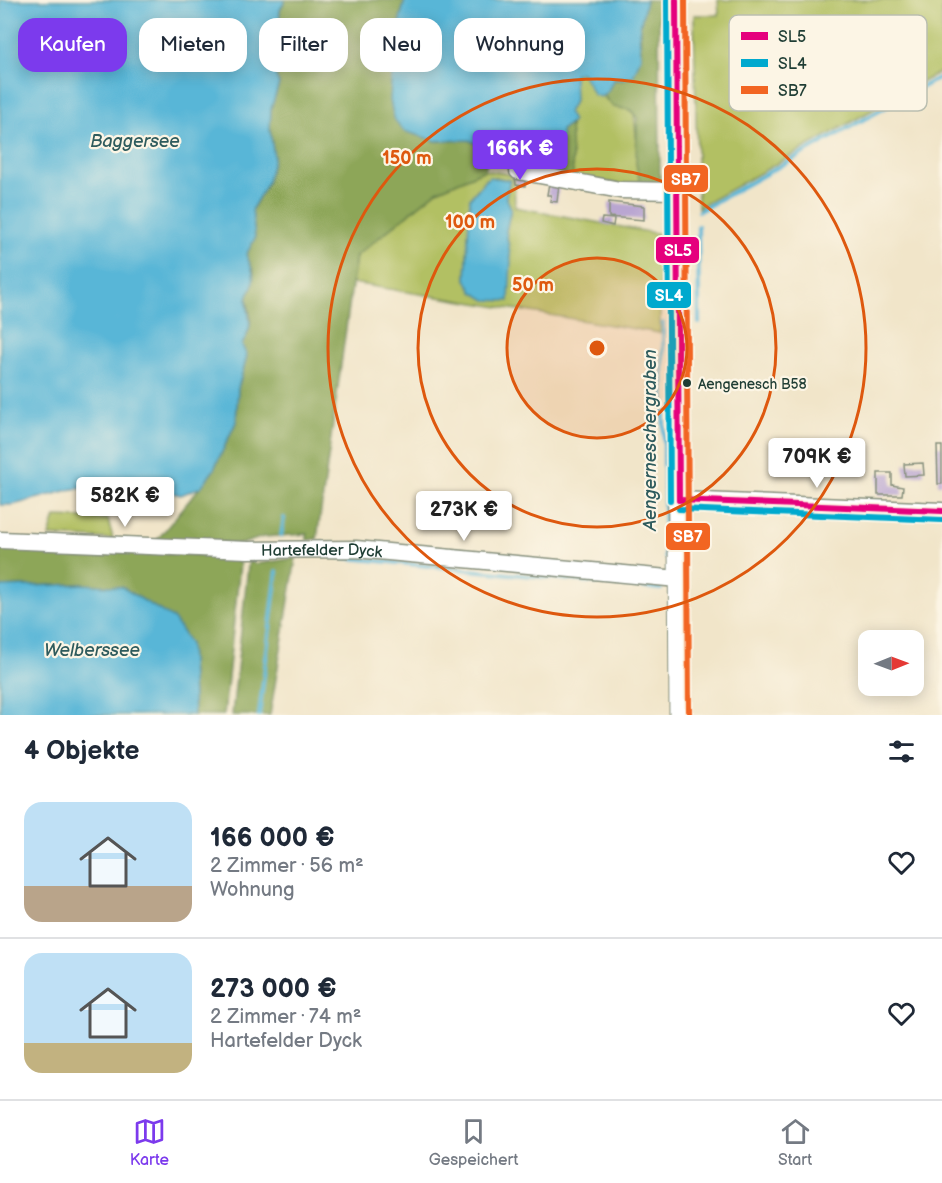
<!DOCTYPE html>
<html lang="de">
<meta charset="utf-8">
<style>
:root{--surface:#fff;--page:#f6f6f7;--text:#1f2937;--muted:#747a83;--line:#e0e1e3;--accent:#7c3aed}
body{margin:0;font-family:"Balsamiq Sans",sans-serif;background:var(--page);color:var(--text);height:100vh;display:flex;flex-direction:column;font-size:22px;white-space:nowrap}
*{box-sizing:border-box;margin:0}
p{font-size:20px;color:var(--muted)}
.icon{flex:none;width:33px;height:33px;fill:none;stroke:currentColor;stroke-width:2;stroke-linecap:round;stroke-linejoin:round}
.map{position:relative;height:715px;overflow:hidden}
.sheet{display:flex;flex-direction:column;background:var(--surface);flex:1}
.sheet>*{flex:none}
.banner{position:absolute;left:18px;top:18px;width:600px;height:54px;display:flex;gap:12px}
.needle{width:39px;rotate:89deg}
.fabs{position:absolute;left:858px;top:630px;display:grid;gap:12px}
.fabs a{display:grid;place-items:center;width:66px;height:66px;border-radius:12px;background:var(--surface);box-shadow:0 3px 15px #0003;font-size:30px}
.price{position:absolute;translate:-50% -51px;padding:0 14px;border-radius:6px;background:#fff;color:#222;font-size:20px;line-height:39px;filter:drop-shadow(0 2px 3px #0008)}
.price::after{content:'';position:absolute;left:50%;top:36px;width:18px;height:14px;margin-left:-9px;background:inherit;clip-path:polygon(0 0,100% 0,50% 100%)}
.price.current{background:var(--accent);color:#fff}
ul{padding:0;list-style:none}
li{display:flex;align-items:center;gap:18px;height:150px;padding:0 24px}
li+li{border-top:2px solid var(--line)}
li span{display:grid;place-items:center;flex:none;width:168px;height:120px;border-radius:18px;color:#555}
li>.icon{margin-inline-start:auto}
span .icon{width:72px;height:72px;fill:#fffc;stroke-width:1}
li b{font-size:26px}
h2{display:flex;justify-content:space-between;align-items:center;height:72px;padding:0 24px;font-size:26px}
.chip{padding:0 21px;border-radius:18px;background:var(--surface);box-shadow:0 3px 15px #0003;font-size:21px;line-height:54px}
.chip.current{background:var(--accent);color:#fff}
.menu{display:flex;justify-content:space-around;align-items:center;height:84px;border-top:2px solid var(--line);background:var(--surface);font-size:16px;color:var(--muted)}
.menu a{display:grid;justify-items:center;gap:3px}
.menu .current{color:var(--accent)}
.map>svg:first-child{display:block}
.green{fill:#b2c063;stroke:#687e4c;stroke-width:1.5;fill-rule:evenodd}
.forest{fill:#8da659;stroke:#567246;stroke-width:1.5}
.water{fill:#59b6d7;stroke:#3c7a86;stroke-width:1.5}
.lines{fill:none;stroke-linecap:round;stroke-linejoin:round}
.stream{stroke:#59b6d7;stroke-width:4}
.building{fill:#b9a6d1}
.minor-casing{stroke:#88917e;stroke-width:19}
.major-casing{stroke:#88917e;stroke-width:23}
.minor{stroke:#fff;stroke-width:16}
.major{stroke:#fff;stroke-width:21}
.bus-1-casing{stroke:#fcf5e5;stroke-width:10}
.bus-2-casing{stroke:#fcf5e5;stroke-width:10}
.bus-3-casing{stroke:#fcf5e5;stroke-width:10}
.bus-1{stroke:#e5007d;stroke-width:6}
.bus-2{stroke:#00a9ce;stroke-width:6}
.bus-3{stroke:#f26522;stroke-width:6}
.ring{fill:none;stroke:#de580e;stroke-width:3}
.bus-dot{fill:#1f3d34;stroke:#fcf5e5;stroke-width:2}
.labels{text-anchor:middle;stroke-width:4.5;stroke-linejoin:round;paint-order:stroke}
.bus-label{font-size:14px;fill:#1f3d34;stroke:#fcf5e5;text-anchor:start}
.street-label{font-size:16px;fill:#1f3d34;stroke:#fcf5e5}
.water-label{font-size:18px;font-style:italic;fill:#2e5b5d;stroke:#fcf5e5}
.key{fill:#fcf5e5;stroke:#babeb0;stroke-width:1.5}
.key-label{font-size:16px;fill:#1f3d34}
.centre{fill:#de580e;stroke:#fcf5e5;stroke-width:3}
.ring-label{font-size:18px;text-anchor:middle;font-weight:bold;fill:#de580e;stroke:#fcf5e5;stroke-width:4.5;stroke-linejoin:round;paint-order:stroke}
.line-badge{stroke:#fcf5e5;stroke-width:2}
.badge-label{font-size:16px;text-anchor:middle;font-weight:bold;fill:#fff}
</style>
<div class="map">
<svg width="942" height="715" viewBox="0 0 942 715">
<rect width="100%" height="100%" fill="#fcf5e5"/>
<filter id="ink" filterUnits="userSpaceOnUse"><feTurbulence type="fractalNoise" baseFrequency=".0167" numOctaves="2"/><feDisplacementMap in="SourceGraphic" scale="12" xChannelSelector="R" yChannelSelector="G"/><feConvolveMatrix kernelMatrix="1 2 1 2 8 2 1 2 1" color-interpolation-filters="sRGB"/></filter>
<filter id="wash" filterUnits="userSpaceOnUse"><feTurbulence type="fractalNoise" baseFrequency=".008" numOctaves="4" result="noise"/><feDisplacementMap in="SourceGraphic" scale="24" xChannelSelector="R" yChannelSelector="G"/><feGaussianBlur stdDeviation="1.35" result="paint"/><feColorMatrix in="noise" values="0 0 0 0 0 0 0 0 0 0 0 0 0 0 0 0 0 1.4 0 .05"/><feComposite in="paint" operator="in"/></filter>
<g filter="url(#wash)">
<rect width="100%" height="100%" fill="#f1e5c9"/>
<g class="green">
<path d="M718,0H942V71L698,208L694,15H719Z"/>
<path d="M577,72L584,74L595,95L604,96L606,100L634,113L641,188L573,176L570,125L573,121L568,112L575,100L572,79Z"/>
<path d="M485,170L514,175L515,207L660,234V333L352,283L356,256L437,191ZM495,177L510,180L506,197L511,208L506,231L509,247L466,279L470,198L486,179Z"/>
<path d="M55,517L108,519L113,539L49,536Z"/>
</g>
<g class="forest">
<path d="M285,0H405L400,19V49L395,64L404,131L436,141L469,140L481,146L552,147L561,142V130L570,125L573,176L487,162L485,170L437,191L356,256L317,539L307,540V534L263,537L242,544L157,540L213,471L236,422L238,388L244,368L242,345L249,331L251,319L247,298L252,286L254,272L246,255L255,238L252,210L267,183L274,157L270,130L271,109L279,84L270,59L278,38L280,10Z"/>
<path d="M646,0H659L660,186L641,188L636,164L637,118L631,110L613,107L604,96L613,80H622L641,57L640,26Z"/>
<path d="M0,547L234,556L240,564L224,715H194L190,644L83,584L0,587Z"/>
<path d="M249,557L255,564L296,558L270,715H232Z"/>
</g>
<g class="water">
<path d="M0,0H285L280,10L278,38L270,59L279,84L271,109L270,130L274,157L267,183L252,209L255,238L246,255C251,266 256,275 252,287C251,291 247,295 247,300C248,323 255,321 242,345L247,356L238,388L236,422L213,471L201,487L181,495L137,485L73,489L13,505H0Z"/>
<path d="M405,0H646L639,32L641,57L633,77L613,80L608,91L601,97L594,95L582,73L574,74L575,100L568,112L573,121L561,130V144L556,148L481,146L469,140L436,141L404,131L394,119L390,100L392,68L400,49V19Z"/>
<path d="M489,177L510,180L506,197L511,208L506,231L511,260L509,301L486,300L473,292L466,279L470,198Z"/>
<path d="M83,584L122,587L174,619L190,644L194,715H0V587Z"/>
</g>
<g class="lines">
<g class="stream">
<path d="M699,211L942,76"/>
<path d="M698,226L699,323"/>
<path d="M663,323L665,557"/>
<path d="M281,536L284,518"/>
<path d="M339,557L661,589"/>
<path d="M259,715L277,571"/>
</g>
</g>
<g id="blocks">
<g class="building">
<path d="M515,177H525V186L516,185Z"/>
<path d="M549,183L559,184L557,202L550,201L551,195H547Z"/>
<path d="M609,202L644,206V220L609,217Z"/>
<path d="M602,218L614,219L613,226L601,223Z"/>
<path d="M937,446H942V484H938Z"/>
<path d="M923,463L924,475L905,476L904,464Z"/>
<path d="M878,473H892V485L903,487L902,495H878Z"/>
</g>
</g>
</g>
<g filter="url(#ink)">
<use href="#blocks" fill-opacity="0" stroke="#88917e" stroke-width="1.5"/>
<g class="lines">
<defs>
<g id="minor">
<path d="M518,171L620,190L677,191"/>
<path d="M679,500L942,511"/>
<path id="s1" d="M0,540L248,550L356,549L678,579"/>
</g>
<path id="major" d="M676,0L680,715"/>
</defs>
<use href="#minor" class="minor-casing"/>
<use href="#major" class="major-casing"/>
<use href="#minor" class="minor"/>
<use href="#major" class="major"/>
<defs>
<g id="bus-1">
<path d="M676,0L679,500"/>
<path d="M679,500L942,511"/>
</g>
<g id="bus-2">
<path d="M667,0L670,500"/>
<path d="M679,509L942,520"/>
</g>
<path id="bus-3" d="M685,0L689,715"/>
</defs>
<use href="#bus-1" class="bus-1-casing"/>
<use href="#bus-2" class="bus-2-casing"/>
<use href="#bus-3" class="bus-3-casing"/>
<use href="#bus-1" class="bus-1"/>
<use href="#bus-2" class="bus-2"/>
<use href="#bus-3" class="bus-3"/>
</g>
</g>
<circle cx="597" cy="348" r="90" fill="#de580e" fill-opacity=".12"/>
<g class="ring">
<circle cx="597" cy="348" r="90"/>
<circle cx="597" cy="348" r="179"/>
<circle cx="597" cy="348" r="269"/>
</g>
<circle class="bus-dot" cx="687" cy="383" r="5"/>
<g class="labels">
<g class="bus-label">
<text x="698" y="389">Aengenesch B58</text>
</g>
<g class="street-label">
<text dy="6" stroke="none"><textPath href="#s1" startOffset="322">Hartefelder Dyck</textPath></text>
</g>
<g class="water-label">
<text x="135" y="147">Baggersee</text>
<text transform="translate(650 440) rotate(-90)" y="6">Aengerneschergraben</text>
<text x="92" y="656">Welberssee</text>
</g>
</g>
<rect x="729" y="15" width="198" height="96" rx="9" class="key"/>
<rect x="741" y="32" width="27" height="8" fill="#e5007d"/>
<rect x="741" y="59" width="27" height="8" fill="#00a9ce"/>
<rect x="741" y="86" width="27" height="8" fill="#f26522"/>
<g class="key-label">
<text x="778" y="42">SL5</text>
<text x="778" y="69">SL4</text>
<text x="778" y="96">SB7</text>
</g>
<circle cx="597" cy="348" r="9" class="centre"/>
<g class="ring-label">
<text x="407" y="164">150 m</text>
<text x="470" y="228">100 m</text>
<text x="533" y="291">50 m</text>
</g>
<g class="line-badge">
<rect x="663" y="164" width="46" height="29" rx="6" fill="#f26522"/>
<rect x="655" y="236" width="45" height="28" rx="6" fill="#e5007d"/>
<rect x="646" y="281" width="46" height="28" rx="6" fill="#00a9ce"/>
<rect x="665" y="522" width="46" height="29" rx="6" fill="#f26522"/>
</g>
<g class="badge-label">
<text x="686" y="185">SB7</text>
<text x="678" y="256">SL5</text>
<text x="669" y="301">SL4</text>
<text x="688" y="542">SB7</text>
</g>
</svg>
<div class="fabs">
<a><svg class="needle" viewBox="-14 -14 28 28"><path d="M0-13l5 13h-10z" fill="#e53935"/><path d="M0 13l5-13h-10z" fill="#747a83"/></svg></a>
</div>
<b class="price current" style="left:520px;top:181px">166K €</b>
<b class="price" style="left:817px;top:489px">709K €</b>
<b class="price" style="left:125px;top:528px">582K €</b>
<b class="price" style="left:464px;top:542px">273K €</b>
<div class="banner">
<a class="chip current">Kaufen</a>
<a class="chip">Mieten</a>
<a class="chip">Filter</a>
<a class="chip">Neu</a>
<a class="chip">Wohnung</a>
</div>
</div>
<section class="sheet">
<h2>4 Objekte<svg class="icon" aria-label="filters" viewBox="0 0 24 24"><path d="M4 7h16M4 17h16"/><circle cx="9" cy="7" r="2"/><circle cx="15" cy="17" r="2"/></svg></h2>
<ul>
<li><span style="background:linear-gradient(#bfe0f5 70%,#b9a48a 0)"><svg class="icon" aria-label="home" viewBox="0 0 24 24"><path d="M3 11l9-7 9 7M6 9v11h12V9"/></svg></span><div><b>166 000 €</b><p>2 Zimmer · 56 m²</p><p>Wohnung</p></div><svg class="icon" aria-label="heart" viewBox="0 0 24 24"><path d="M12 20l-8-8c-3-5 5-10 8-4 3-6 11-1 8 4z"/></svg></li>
<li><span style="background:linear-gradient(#bfe0f5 75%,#c2b280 0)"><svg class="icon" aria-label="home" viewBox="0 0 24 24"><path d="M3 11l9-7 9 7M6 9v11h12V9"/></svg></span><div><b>273 000 €</b><p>2 Zimmer · 74 m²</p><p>Hartefelder Dyck</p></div><svg class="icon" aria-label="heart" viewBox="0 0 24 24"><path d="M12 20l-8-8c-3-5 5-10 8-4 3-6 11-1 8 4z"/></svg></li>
</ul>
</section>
<nav class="menu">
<a class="current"><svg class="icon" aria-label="map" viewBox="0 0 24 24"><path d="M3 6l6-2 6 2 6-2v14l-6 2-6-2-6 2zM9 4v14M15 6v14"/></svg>Karte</a>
<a><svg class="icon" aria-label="saved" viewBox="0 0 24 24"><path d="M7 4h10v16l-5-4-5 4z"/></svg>Gespeichert</a>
<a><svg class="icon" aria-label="home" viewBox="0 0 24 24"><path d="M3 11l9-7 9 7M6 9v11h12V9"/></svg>Start</a>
</nav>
